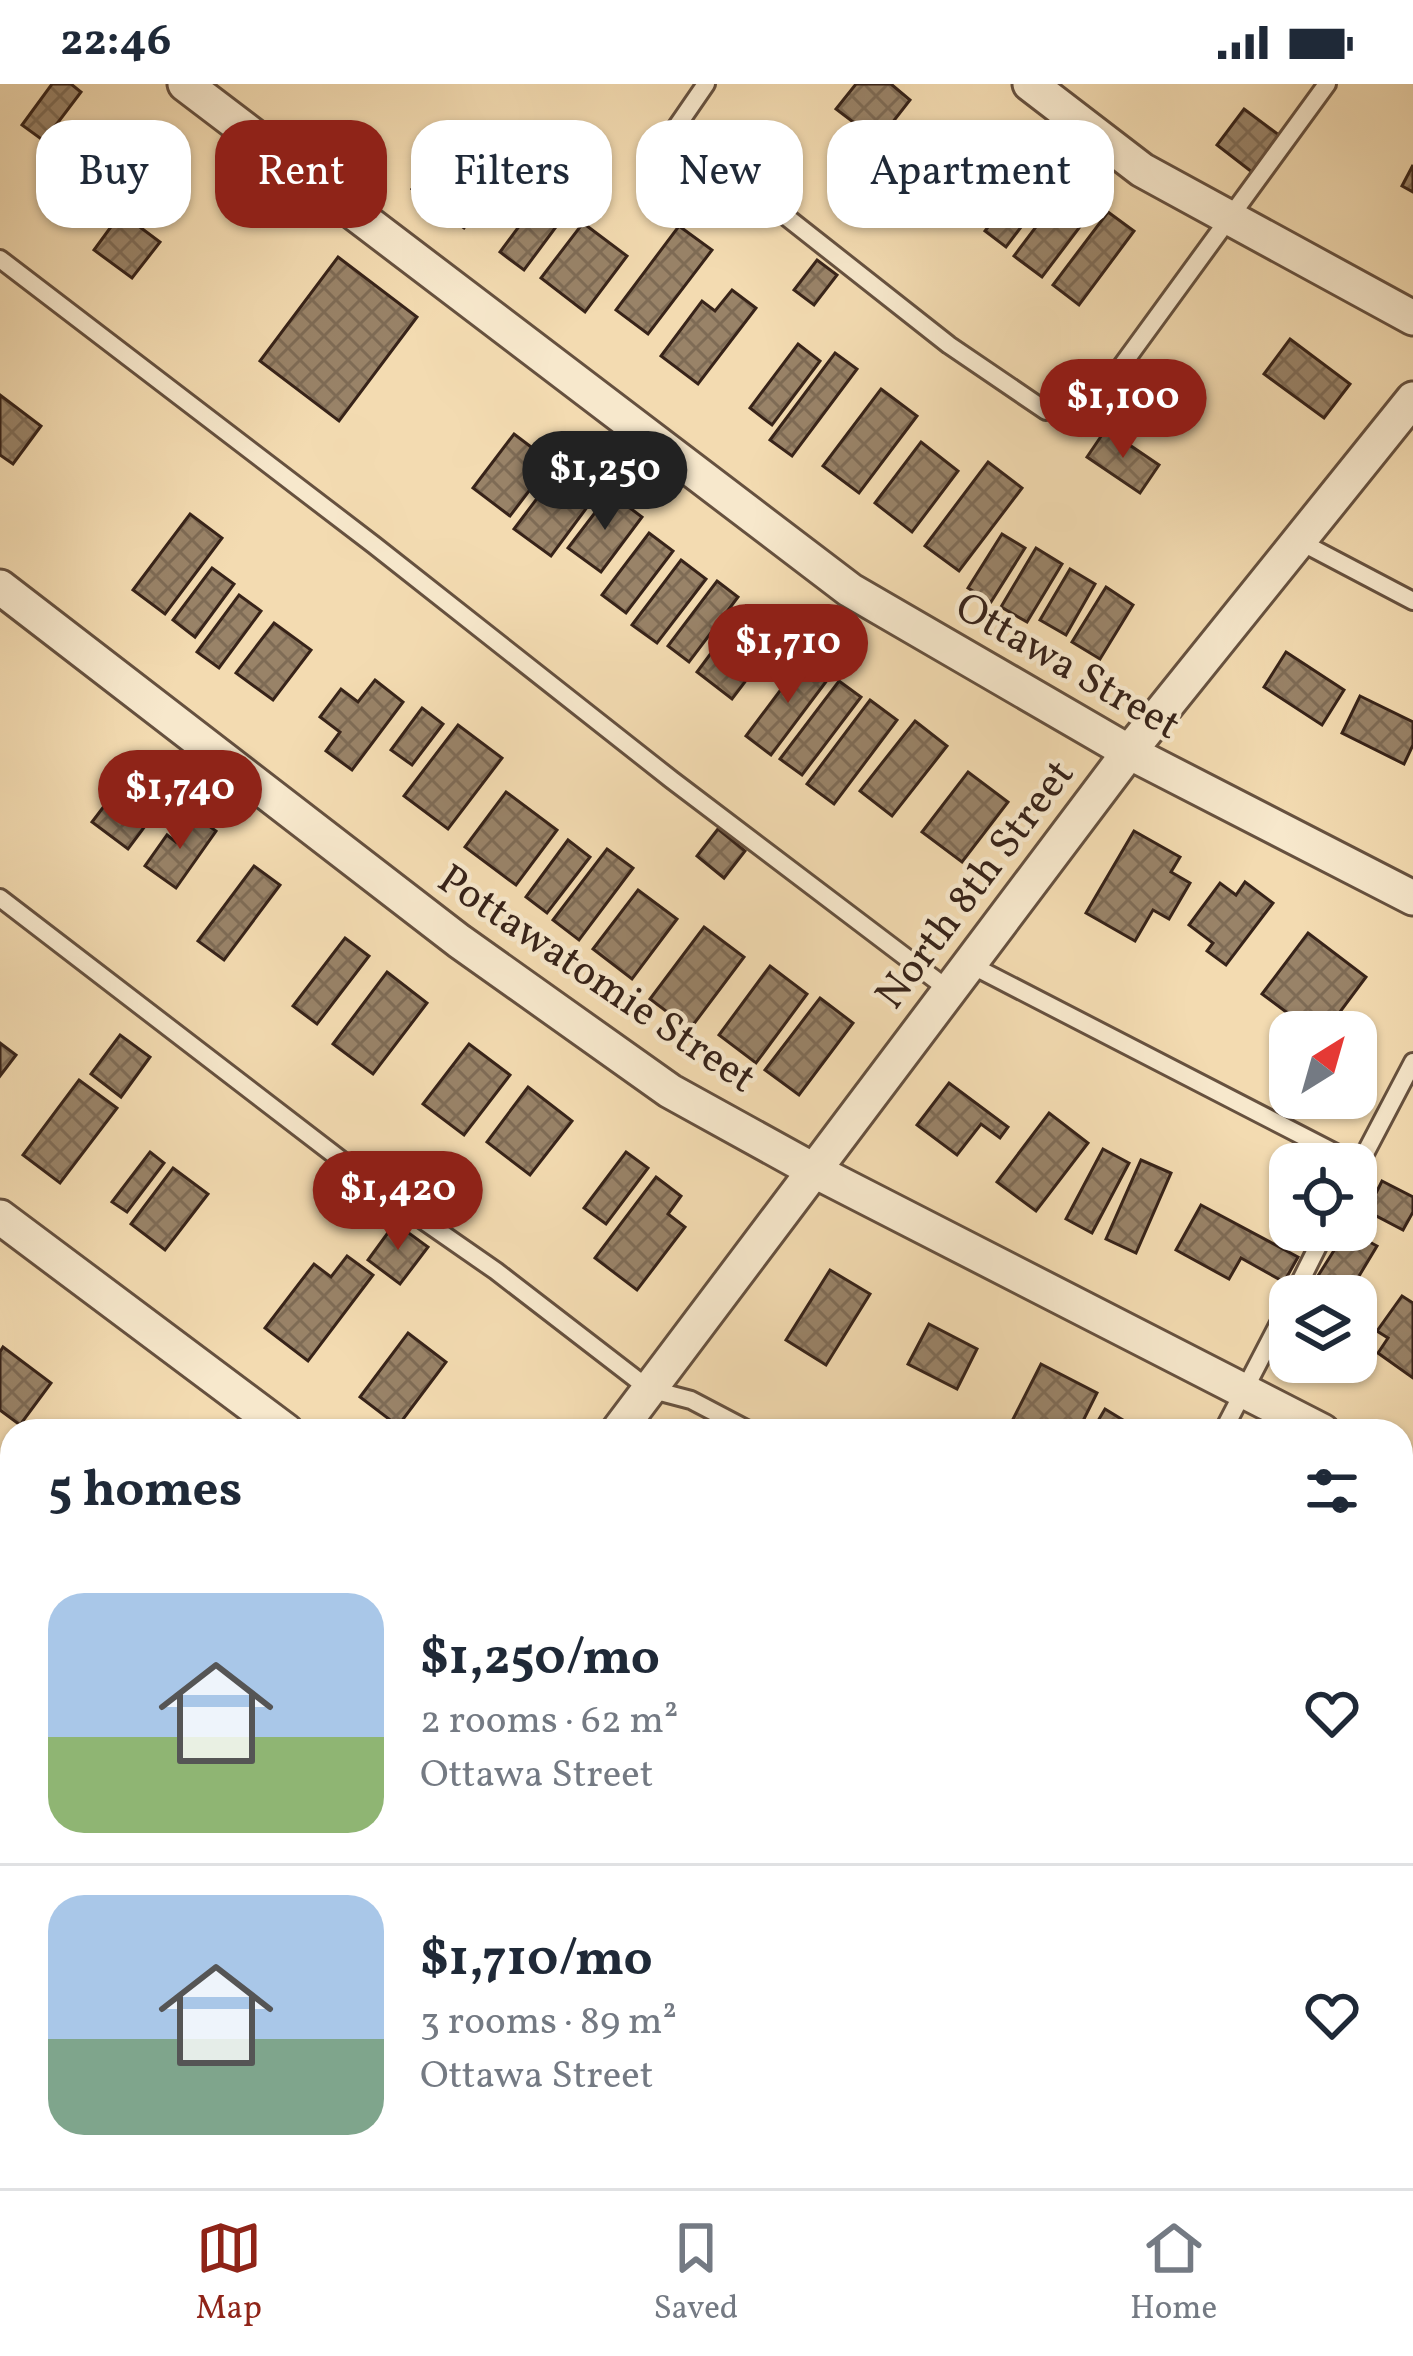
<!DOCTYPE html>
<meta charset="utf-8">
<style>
:root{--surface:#fff;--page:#f2f2f3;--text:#1f2937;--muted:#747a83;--line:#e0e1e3;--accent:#8f2418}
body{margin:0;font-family:Vollkorn,serif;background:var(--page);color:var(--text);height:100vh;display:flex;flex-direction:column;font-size:45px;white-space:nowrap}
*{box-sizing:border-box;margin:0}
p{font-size:39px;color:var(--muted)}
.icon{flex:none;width:66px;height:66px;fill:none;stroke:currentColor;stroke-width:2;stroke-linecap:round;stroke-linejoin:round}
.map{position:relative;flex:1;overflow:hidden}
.side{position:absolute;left:0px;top:1335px;width:1413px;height:771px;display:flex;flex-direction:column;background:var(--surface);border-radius:36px 36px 0 0;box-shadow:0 3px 9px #0004}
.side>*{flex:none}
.hud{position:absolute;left:36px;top:36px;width:1341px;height:108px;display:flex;gap:24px}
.needle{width:78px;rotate:37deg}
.buttons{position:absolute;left:1269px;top:927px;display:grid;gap:24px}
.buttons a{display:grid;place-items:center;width:108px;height:108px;border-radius:24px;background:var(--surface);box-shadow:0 3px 9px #0004;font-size:60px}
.price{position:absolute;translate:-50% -102px;padding:0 27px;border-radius:42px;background:var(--accent);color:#fff;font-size:39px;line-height:78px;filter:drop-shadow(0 3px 6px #0008)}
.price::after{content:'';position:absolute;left:50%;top:72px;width:36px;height:27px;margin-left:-18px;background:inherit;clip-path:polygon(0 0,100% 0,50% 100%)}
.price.on{background:#222;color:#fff}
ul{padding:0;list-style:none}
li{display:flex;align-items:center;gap:36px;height:300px;padding:0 48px}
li+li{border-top:3px solid var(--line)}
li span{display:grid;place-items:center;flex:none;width:336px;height:240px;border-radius:36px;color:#555}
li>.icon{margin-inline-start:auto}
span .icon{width:144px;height:144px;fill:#fffc;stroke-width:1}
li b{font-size:51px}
h2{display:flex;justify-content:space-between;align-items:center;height:144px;padding:0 48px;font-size:51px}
.tag{padding:0 42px;border-radius:36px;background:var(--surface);box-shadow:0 3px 9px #0004;font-size:42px;line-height:108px}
.tag.on{background:var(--accent);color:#fff}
.status{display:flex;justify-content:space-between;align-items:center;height:84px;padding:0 60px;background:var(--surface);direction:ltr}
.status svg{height:33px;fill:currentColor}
.tabs{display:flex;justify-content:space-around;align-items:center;height:168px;border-top:3px solid var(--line);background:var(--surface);font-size:33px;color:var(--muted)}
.tabs a{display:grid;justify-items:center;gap:6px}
.tabs .on{color:var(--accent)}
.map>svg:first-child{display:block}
.building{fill:url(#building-cross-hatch);stroke:#372319;stroke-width:3}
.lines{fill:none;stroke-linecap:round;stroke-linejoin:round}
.service-casing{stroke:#66513f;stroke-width:22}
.minor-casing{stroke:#66513f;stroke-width:39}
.tertiary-casing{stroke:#66513f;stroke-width:48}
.service{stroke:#f7e8cc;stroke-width:16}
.minor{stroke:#f7e8cc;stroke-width:33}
.tertiary{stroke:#f7e8cc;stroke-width:42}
.labels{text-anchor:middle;stroke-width:9;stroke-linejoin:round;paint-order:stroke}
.street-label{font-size:42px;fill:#372319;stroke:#f7e8cc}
</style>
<div class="status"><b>22:46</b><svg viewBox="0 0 49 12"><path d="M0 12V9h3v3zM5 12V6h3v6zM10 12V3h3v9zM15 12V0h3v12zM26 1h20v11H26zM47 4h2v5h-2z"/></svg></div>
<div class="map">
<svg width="1413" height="2104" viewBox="0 0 1413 2104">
<defs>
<pattern id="building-cross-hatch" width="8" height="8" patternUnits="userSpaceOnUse" patternTransform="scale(3)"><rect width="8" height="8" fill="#998368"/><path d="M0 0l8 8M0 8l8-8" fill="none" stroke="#7e6b55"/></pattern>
</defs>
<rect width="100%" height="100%" fill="#f3dbb1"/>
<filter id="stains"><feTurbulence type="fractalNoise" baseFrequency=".00167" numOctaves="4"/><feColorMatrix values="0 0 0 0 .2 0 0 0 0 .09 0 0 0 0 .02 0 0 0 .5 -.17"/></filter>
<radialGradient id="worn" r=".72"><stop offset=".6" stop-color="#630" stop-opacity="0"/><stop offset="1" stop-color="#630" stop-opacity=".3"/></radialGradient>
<g class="building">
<path d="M52,0H71L81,8L44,57L22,41Z"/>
<path d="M856,0H891L910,16L878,57L836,25Z"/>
<path d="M1244,25L1279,51L1252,88L1217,61Z"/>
<path d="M127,42L159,66L121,116L89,93Z"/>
<path d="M966,42L1002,70L958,127L922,100Z"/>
<path d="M447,59L498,98L464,144L412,105Z"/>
<path d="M1040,74L1061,90L1006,163L985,147Z"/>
<path d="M1413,81V108L1402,102Z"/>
<path d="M543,110L567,128L524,186L500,168Z"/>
<path d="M1057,115L1085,136L1042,193L1014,172Z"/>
<path d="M1108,128L1134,147L1079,221L1053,201Z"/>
<path d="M121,129L160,158L132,194L94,166Z"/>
<path d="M583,139L627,172L585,228L541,194Z"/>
<path d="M679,142L712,166L648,250L616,226Z"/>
<path d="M338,173L417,233L339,337L260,277Z"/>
<path d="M817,176L837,191L814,221L794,206Z"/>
<path d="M732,206L756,224L698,300L661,272L702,217L715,227Z"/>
<path d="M1290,255L1350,300L1324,334L1264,290Z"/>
<path d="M798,260L820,277L772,341L750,324Z"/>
<path d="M835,269L857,285L792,372L770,356Z"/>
<path d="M881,305L917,332L859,409L823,382Z"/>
<path d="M0,311L41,342L13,380L0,371Z"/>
<path d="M1106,345L1159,381L1140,409L1087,373Z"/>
<path d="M514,350L551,378L510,432L473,404Z"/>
<path d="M921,358L958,387L912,448L875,419Z"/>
<path d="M566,376L602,403L551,472L514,445Z"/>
<path d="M988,378L1022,404L959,487L925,462Z"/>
<path d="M610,409L642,433L601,488L568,464Z"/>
<path d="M190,430L222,454L165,530L133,506Z"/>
<path d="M649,449L673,467L626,529L602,511Z"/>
<path d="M1002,450L1025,464L991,518L968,504Z"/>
<path d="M1036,464L1062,480L1027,538L1001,523Z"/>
<path d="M681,476L706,495L657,559L632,541Z"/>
<path d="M212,484L234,500L195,553L173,536Z"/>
<path d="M1070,485L1095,500L1066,551L1040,536Z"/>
<path d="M717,497L738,513L689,578L668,562Z"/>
<path d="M1106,503L1133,521L1100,575L1072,558Z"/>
<path d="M239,511L261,527L219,584L197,568Z"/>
<path d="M746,522L782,549L732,615L697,588Z"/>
<path d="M274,539L311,566L273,616L236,589Z"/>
<path d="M1286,568L1344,606L1322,641L1264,603Z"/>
<path d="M806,572L831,591L771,671L746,652Z"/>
<path d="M375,596L403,618L352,686L326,667L340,648L320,633L341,605L358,618Z"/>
<path d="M839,597L861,613L802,691L780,675Z"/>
<path d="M1360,612L1413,638V661L1404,680L1342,649Z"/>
<path d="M870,616L897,636L834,720L807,700Z"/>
<path d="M422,624L443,640L412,681L391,666Z"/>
<path d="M915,637L947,662L892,732L860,707Z"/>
<path d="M458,641L502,674L448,745L404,712Z"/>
<path d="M137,679L172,706L128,765L92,738Z"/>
<path d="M968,688L1008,718L962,778L922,748Z"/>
<path d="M506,708L557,746L516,801L465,763Z"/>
<path d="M195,732L216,747L176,804L145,782L167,751L176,758Z"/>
<path d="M718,745L745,767L724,794L697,772Z"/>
<path d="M1134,747L1180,773L1171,788L1190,799L1169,835L1153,826L1135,857L1086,829Z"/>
<path d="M568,756L590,773L547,829L526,813Z"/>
<path d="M607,765L633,784L579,856L553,836Z"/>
<path d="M254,782L280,801L224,876L198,857Z"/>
<path d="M1245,798L1273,819L1226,881L1207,867L1213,859L1189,841L1220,799L1236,811Z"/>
<path d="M638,806L677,835L632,895L593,865Z"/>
<path d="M704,843L744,873L690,945L650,915Z"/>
<path d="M1308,849L1366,893L1325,948H1313L1262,910Z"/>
<path d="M345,854L369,872L317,940L293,922Z"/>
<path d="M770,882L807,910L756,979L719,951Z"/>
<path d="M387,888L427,919L373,990L333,960Z"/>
<path d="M820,914L853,939L799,1011L765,986Z"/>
<path d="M120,951L150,973L121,1013L91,990Z"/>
<path d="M0,959L16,971L0,992Z"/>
<path d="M469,960L510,991L464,1051L423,1020Z"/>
<path d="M79,996L117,1024L60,1099L23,1071Z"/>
<path d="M949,999L1008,1043L1000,1054L981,1040L957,1071L917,1041Z"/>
<path d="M528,1003L572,1037L530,1091L487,1058Z"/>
<path d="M1049,1029L1088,1059L1036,1127L997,1098Z"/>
<path d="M1103,1065L1129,1079L1092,1149L1066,1135Z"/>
<path d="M150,1068L164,1079L127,1128L112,1118Z"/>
<path d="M626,1068L648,1084L606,1140L584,1124Z"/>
<path d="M1141,1076L1171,1089L1136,1169L1106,1155Z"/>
<path d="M173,1084L208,1110L165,1166L131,1140Z"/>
<path d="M656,1093L681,1112L668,1130L685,1143L637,1206L595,1174Z"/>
<path d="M1382,1097L1413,1113V1128L1403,1146L1367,1127Z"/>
<path d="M1201,1121L1298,1173L1284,1198L1241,1174L1229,1195L1176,1166Z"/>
<path d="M395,1139L428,1163L400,1200L368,1176Z"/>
<path d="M1347,1146L1377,1162L1347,1212H1344L1316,1195Z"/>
<path d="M347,1172L373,1191L308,1277L265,1244L314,1180L331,1193Z"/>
<path d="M830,1186L870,1210L826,1281L786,1256Z"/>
<path d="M1402,1212L1413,1219V1294L1378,1269L1388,1254L1377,1247Z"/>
<path d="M929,1240L977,1265L957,1305L908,1280Z"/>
<path d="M408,1249L446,1278L398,1342L360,1313Z"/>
<path d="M3,1263L51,1299L20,1341L0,1326V1268Z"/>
<path d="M1041,1280L1097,1309L1078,1347H1007Z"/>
<path d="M1105,1325L1141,1347H1092Z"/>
<path d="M12,1612V1672L0,1687V1628Z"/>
<path d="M1413,2066V2104H1393L1398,2094H1401V2088Z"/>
<path d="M416,2094H418L437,2104H411Z"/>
<path d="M758,2094H787L782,2104Z"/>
<path d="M940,2094L958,2102L963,2094H982L1000,2104H934Z"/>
<path d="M1259,2094H1374L1369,2104H1261L1255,2101Z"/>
</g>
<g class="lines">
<defs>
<g id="service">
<path d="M706,0L675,45L949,261L1046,327L1104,306L1327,0"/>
<path d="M0,175L374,461L672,696L949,906"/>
<path d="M1299,457L1413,517"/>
<path d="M0,814L388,1112L496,1187L649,1305L691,1316L750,1347"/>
<path d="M969,880L1359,1081L1356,1087"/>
<path d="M1359,1081L1413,978"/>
<path d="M1293,1212L1326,1146"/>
<path d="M1223,1347L1290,1218"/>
<path d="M0,1447L12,1456"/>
<path d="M824,2104L830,2094"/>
</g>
<g id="minor">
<path d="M185,0L850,506L1129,668L1413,814"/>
<path d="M1030,0L1142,86L1413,234"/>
<path d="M0,503L459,857L670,1007L813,1086L1322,1347"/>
<path d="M0,1133L286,1347"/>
<path d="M618,1347L1129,668L1413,315"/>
<path d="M1401,1387L1413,1394"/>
<path d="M0,1770L12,1779"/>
<path d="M552,2094L572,2104"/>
<path d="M57,2104L64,2094"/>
</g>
<g id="tertiary">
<path d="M1401,1640L1413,1617"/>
<path d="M1401,1965L1413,1971"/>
<path d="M1163,2104L1168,2094"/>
</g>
</defs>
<use href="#service" class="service-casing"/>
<use href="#minor" class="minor-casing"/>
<use href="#tertiary" class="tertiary-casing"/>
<use href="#service" class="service"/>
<use href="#minor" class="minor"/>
<use href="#tertiary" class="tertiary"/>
</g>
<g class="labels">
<g class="street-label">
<text transform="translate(1069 580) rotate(30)" y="15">Ottawa Street</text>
<text transform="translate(973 799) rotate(-53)" y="15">North 8th Street</text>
<text transform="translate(598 893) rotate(34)" y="15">Pottawatomie Street</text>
</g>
</g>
<rect width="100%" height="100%" filter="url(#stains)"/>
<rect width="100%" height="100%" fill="url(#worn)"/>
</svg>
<div class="buttons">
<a><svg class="needle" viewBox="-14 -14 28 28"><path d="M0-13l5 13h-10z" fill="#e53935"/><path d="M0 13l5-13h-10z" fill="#747a83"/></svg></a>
<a><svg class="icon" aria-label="locate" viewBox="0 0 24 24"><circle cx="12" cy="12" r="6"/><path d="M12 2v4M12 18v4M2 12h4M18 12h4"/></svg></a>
<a><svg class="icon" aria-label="layers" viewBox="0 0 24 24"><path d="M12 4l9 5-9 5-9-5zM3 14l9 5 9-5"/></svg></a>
</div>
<b class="price" style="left:1123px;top:377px">$1,100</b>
<b class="price on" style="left:605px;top:449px">$1,250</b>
<b class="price" style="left:788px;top:622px">$1,710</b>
<b class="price" style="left:180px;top:768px">$1,740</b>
<b class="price" style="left:398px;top:1169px">$1,420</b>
<div class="hud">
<a class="tag">Buy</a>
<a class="tag on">Rent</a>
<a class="tag">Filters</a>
<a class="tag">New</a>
<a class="tag">Apartment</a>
</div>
<section class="side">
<h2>5 homes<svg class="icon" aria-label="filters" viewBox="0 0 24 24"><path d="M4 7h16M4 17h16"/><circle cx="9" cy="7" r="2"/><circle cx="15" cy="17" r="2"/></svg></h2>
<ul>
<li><span style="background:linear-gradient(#a9c7e8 60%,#8fb573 0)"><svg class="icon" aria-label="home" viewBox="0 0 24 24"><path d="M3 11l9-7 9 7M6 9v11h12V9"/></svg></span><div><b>$1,250/mo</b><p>2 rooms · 62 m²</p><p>Ottawa Street</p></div><svg class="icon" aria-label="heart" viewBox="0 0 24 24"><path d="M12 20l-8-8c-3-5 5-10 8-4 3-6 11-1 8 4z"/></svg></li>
<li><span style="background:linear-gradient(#a9c7e8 60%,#7fa58c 0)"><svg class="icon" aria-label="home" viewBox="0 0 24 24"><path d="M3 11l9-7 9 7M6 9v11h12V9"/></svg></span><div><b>$1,710/mo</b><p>3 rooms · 89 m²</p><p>Ottawa Street</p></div><svg class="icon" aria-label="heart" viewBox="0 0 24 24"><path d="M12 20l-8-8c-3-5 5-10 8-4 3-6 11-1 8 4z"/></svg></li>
</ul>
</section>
</div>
<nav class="tabs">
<a class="on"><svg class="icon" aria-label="map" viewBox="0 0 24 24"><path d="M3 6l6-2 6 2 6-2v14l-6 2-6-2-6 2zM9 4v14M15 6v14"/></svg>Map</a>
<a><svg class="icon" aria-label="saved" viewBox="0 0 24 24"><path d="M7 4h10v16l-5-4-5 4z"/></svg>Saved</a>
<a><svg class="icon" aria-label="home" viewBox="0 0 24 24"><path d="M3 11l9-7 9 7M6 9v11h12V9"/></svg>Home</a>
</nav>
